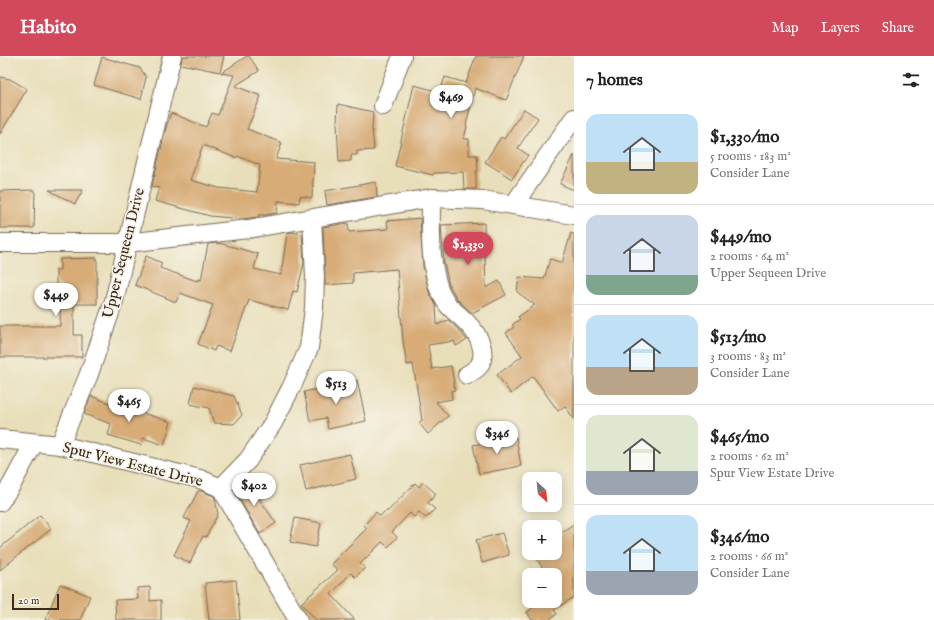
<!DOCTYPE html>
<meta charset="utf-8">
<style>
:root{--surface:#fff;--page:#f6f6f6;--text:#222;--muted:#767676;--line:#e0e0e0;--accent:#d1495b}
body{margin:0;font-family:"IM FELL English",serif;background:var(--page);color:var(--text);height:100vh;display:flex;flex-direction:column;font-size:15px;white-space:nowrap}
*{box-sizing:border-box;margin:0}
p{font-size:13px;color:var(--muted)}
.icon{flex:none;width:22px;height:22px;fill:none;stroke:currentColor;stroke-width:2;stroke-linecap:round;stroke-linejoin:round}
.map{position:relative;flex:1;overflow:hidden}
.side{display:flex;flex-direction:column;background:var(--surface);width:360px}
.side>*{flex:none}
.needle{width:26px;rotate:153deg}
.buttons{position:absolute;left:522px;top:416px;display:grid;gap:8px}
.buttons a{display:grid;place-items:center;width:40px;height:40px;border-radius:8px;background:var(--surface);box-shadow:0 2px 10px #0003;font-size:20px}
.scale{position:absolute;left:12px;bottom:10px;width:47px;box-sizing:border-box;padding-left:4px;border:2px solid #3b2a1e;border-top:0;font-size:11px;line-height:14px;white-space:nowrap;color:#3b2a1e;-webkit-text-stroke:3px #f7f3e8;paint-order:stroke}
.price{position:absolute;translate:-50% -34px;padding:0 9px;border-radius:14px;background:#fff;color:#222;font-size:13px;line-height:26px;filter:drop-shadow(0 1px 2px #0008)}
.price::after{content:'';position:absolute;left:50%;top:24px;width:12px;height:9px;margin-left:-6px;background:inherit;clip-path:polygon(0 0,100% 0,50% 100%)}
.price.current{background:var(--accent);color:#fff}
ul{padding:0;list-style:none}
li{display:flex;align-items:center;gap:12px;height:100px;padding:0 12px}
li+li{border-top:1px solid var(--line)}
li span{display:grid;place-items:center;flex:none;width:112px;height:80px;border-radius:12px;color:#555}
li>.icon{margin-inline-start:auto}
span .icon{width:48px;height:48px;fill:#fffc;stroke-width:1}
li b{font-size:17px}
h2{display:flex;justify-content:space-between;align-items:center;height:48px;padding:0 12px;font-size:17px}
header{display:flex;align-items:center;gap:24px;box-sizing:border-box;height:56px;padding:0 20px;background:var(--accent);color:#fff}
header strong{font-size:19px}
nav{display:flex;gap:22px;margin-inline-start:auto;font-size:14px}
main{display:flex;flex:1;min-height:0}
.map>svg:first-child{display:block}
.building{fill:#d7ac77;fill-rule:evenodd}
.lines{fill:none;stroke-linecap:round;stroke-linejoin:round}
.minor-casing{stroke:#786955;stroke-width:20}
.minor{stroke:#fff;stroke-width:18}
.labels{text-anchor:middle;stroke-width:3.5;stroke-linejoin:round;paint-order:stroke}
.street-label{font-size:15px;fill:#3b2a1e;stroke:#f7f3e8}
</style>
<header>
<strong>Habito</strong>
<nav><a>Map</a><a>Layers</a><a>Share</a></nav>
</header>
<main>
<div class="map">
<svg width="574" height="564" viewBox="0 0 574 564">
<rect width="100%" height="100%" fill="#f7f3e8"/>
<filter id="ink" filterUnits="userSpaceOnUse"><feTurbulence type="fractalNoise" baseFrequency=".025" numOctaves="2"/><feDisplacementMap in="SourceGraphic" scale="8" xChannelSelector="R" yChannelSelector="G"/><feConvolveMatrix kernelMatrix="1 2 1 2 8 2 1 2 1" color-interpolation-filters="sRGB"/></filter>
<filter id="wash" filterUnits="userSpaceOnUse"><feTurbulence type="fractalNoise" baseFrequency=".012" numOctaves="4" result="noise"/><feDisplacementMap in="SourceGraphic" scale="16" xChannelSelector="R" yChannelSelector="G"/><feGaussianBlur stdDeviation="0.9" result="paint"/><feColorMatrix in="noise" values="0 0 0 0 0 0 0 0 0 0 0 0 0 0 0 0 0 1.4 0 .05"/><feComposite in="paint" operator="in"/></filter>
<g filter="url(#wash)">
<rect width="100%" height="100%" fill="#e8dfba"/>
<g id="blocks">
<g class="building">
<path d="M182,0H224L220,16L181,8Z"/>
<path d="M247,0H249L259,15L235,30L261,40L247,73L282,87L276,103L314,106L312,142L300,140L299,147L278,145L277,157L265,159H259L258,161L243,163L210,160L155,145L159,132L152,130L167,68L171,57L206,71L212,57L218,59L234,19L221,17ZM203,89L236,102L237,100L260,109L257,136L219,132L190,124Z"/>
<path d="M476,0H524L506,44L475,32L466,69L467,70L464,83H469V99H477L478,115H476V133H464L463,116L434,117L433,119L395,110L414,29L440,36L445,21L466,27Z"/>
<path d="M102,1L140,12L146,21L141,43L94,29Z"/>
<path d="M0,21L10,23L27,33L0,78Z"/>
<path d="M338,48L373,56L372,72L374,94L357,95V99H351V105L339,106L337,67Z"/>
<path d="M524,53L538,62L518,92L528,99L512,123L485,106L501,81L504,83Z"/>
<path d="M574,99V134L560,128Z"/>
<path d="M376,126L377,141L327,149L325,135Z"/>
<path d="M35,134L34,172H0V135Z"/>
<path d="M49,134H83L75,148Z"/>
<path d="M420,162L423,210L429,236L436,249L437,269L448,264L458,273L467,284L456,290L454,285L428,289L432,313L451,310L455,334L451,335L452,343L436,346L448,360L428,378L419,367L422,364L413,308L407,309L403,285L397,213L353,217V227L325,229L323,171L348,167L349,176L388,173L387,165Z"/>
<path d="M484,167L486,232L499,225L506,239L472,257L457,243L449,229L444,207L441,169Z"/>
<path d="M291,176L302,178L304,207L297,236L293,235L288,254L249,244L230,295L216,290L214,295L198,288L213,249L180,237L176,246L135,229L146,200L162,207L160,212L197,225L198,223L201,224L208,188L215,187L223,188L258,198L254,213L281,219L287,177Z"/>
<path d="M571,177L574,178V363L565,350L558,355L533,320L511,338L497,319L522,300L506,277L514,271L512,269L520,263L518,261L535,249L517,236L519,221L544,223L550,203L562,207Z"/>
<path d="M97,202V248H74V279H82V301H0V270H60L61,229H56V214H60V203Z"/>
<path d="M357,324L366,365L328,373L326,362L310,365L304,336Z"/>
<path d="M194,330L234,340L242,359L234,368L214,367L209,352L190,348Z"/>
<path d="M91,340L117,350V349L171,366L164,389L143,382L141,389L108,379L111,368L84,358Z"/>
<path d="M516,381L521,410L479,418L473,389Z"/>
<path d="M350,398L356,423L306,435L300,409Z"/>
<path d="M245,422L276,467L260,478L234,434Z"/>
<path d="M423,426L436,438L428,447L435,453L426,462L419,456L414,461L410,457L392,476L397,481L388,491L382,486L360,508L365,512L355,521L351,517L331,538L355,564H316L301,547L338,514L331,508L367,472L364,469L376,456L380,460L386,454L387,456L415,427L419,431Z"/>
<path d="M198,435H201L214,440L215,443L218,458L206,481L203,480L190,507L174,499L191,465L184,462Z"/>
<path d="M40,459L51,473L0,514V492Z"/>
<path d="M295,462L321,467L316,491L290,486Z"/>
<path d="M574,468V541L554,554L557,558L548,564H532L527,556L543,545H555V519H547L533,497H555V480Z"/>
<path d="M502,477L509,499L482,507L476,484Z"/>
<path d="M236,524L240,564H209L205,527Z"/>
<path d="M60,528L90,540L80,564H45Z"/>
<path d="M150,531V545L161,544V564H116L115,544L138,543L137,532Z"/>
</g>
</g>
</g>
<g filter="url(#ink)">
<use href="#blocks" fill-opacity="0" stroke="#786955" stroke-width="1"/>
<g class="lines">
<defs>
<g id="minor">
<path d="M383,50L402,0"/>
<path d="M431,142C431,172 429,201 438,230C440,237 444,243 448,249C454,256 462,261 468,268C478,278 488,296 479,310C476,314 471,316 467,319"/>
<path d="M514,148L574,62"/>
<path d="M0,187H127L248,173L431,142L483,144L574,159"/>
<path d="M0,383L60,389L200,423L221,432L298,564"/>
<path d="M60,389L89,318L114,245L172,0"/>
<path d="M221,432L248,404L273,367L292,330L309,292L314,252L315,220L312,162"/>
<path d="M0,446L12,428L34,387"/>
</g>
</defs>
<use href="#minor" class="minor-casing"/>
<use href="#minor" class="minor"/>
</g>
</g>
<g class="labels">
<g class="street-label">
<text transform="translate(123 197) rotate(-76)" y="5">Upper Sequeen Drive</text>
<text transform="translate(133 408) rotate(14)" y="5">Spur View Estate Drive</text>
</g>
</g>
</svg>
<div class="buttons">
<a><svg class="needle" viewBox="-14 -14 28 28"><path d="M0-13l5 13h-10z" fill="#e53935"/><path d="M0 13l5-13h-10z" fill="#767676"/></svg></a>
<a>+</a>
<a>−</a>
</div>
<div class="scale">20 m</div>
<b class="price" style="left:451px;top:63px">$469</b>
<b class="price current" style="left:468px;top:210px">$1,330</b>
<b class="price" style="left:56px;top:261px">$449</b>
<b class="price" style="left:336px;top:349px">$513</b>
<b class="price" style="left:129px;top:367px">$465</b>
<b class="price" style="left:497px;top:399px">$346</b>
<b class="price" style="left:254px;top:451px">$402</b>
</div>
<section class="side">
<h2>7 homes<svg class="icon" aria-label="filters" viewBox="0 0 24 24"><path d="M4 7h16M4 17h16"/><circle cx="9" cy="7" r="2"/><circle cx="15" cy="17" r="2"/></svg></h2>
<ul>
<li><span style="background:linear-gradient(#bfe0f5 60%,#c2b280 0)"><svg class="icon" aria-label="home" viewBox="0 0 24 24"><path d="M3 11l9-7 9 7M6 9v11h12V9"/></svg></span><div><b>$1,330/mo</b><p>5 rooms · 183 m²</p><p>Consider Lane</p></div></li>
<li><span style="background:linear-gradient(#c9d6e8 75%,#7fa58c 0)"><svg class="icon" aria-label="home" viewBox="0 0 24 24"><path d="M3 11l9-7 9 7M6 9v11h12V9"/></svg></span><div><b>$449/mo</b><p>2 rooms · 64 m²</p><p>Upper Sequeen Drive</p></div></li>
<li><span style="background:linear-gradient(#bfe0f5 65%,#b9a48a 0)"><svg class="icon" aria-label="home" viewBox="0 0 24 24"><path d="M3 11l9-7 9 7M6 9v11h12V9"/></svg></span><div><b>$513/mo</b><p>3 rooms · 83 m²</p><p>Consider Lane</p></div></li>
<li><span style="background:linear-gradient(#dfe7d0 70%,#9aa5b1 0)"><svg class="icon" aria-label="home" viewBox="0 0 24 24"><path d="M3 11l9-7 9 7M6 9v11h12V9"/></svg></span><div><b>$465/mo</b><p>2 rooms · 62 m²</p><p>Spur View Estate Drive</p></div></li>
<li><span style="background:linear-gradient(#bfe0f5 70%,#9aa5b1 0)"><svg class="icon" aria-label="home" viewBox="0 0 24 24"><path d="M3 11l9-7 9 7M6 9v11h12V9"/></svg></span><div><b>$346/mo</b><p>2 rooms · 66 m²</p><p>Consider Lane</p></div></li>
</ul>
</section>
</main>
